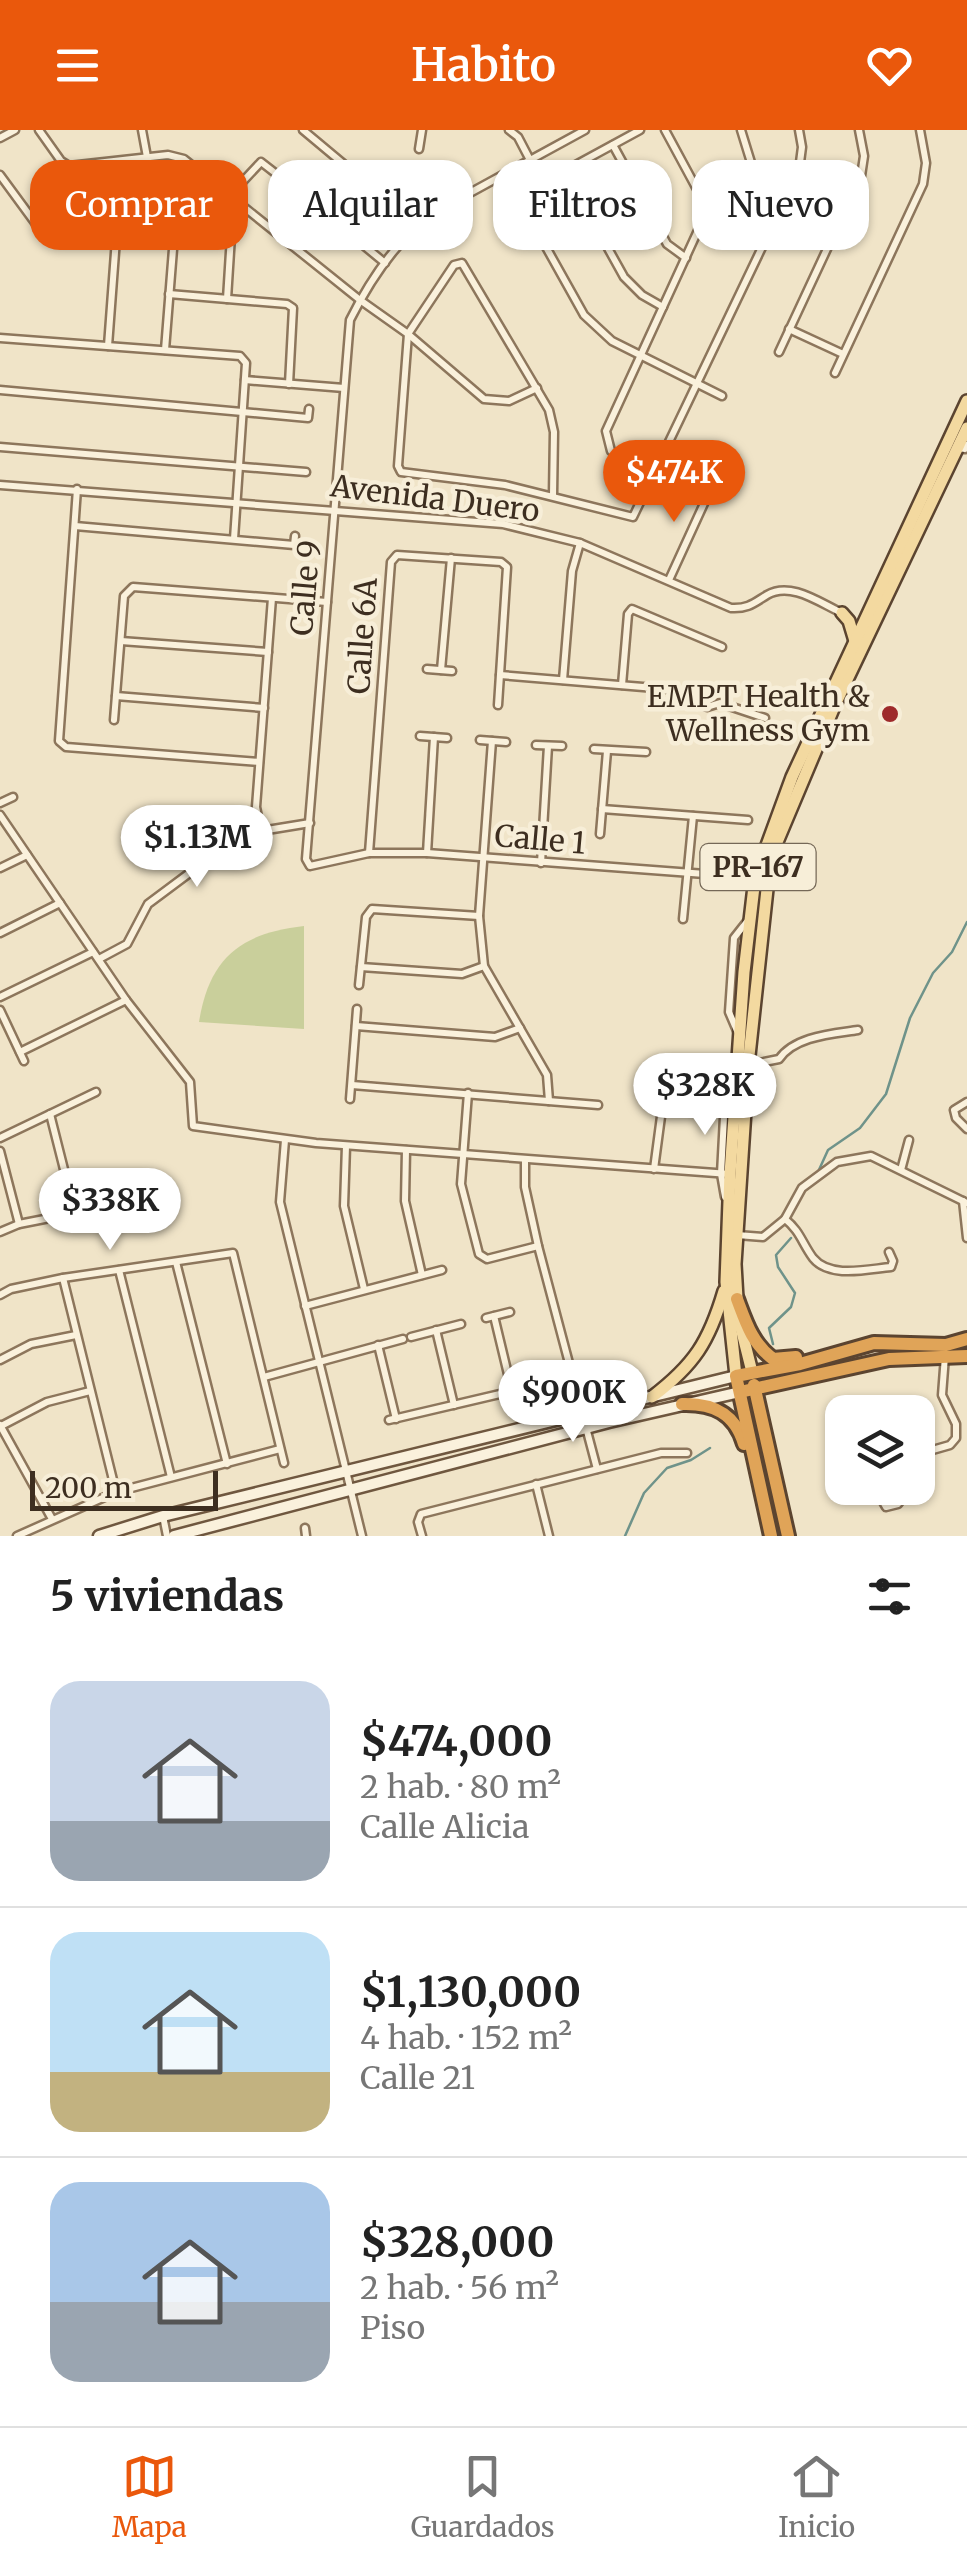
<!DOCTYPE html>
<html lang="es">
<meta charset="utf-8">
<style>
:root{--surface:#fff;--page:#f6f6f6;--text:#222;--muted:#767676;--line:#e0e0e0;--accent:#ea580c}
body{margin:0;font-family:Merriweather,serif;background:var(--page);color:var(--text);height:100vh;display:flex;flex-direction:column;font-size:38px;white-space:nowrap}
*{box-sizing:border-box;margin:0}
p{font-size:32px;color:var(--muted)}
.icon{flex:none;width:55px;height:55px;fill:none;stroke:currentColor;stroke-width:2;stroke-linecap:round;stroke-linejoin:round}
.map{position:relative;height:1406px;overflow:hidden}
.panel{display:flex;flex-direction:column;background:var(--surface);flex:1}
.panel>*{flex:none}
.top-card{position:absolute;left:30px;top:30px;width:908px;height:90px;display:flex;gap:20px}
.controls{position:absolute;left:825px;top:1265px;display:grid;gap:20px}
.controls a{display:grid;place-items:center;width:110px;height:110px;border-radius:20px;background:var(--surface);box-shadow:0 2px 8px #0004;font-size:50px}
.scale{position:absolute;left:30px;bottom:25px;width:188px;box-sizing:border-box;padding-left:10px;border:5px solid #3d2e20;border-top:0;font-size:28px;line-height:35px;white-space:nowrap;color:#3d2e20;-webkit-text-stroke:8px #f7eed8;paint-order:stroke}
.price{position:absolute;translate:-50% -85px;padding:0 22px;border-radius:35px;background:#fff;color:#222;font-size:32px;line-height:65px;filter:drop-shadow(0 2px 5px #0008)}
.price::after{content:'';position:absolute;left:50%;top:60px;width:30px;height:22px;margin-left:-15px;background:inherit;clip-path:polygon(0 0,100% 0,50% 100%)}
.price.selected{background:var(--accent);color:#fff}
ul{padding:0;list-style:none}
li{display:flex;align-items:center;gap:30px;height:250px;padding:0 50px}
li+li{border-top:2px solid var(--line)}
li span{display:grid;place-items:center;flex:none;width:280px;height:200px;border-radius:30px;color:#555}
li>.icon{margin-inline-start:auto}
span .icon{width:120px;height:120px;fill:#fffc;stroke-width:1}
li b{font-size:42px}
h2{display:flex;justify-content:space-between;align-items:center;height:120px;padding:0 50px;font-size:42px}
.chip{padding:0 35px;border-radius:30px;background:var(--surface);box-shadow:0 2px 8px #0004;font-size:35px;line-height:90px}
.chip.selected{background:var(--accent);color:#fff}
header{display:flex;justify-content:space-between;align-items:center;height:130px;padding:0 50px;background:var(--accent);color:#fff;font-size:45px;font-weight:600}
.menu{display:flex;justify-content:space-around;align-items:center;height:140px;border-top:2px solid var(--line);background:var(--surface);font-size:28px;color:var(--muted)}
.menu a{display:grid;justify-items:center;gap:5px}
.menu .selected{color:var(--accent)}
.map>svg:first-child{display:block}
.green{fill:#c9cf9b}
.lines{fill:none;stroke-linecap:round;stroke-linejoin:round}
.stream{stroke:#6f938a;stroke-width:2.5}
.street-casing{stroke:#8d765c;stroke-width:11}
.secondary-casing{stroke:#6f573f;stroke-width:15}
.primary-casing{stroke:#5b4430;stroke-width:16}
.highway-casing{stroke:#5b4430;stroke-width:18}
.street{stroke:#faf1dc;stroke-width:6}
.secondary{stroke:#faf1dc;stroke-width:10}
.primary{stroke:#f3d9a0;stroke-width:11}
.highway{stroke:#e0a458;stroke-width:12}
.poi-dot{fill:#9e2a2b;stroke:#f7eed8;stroke-width:4}
.labels{text-anchor:middle;stroke-width:9;stroke-linejoin:round;paint-order:stroke}
.shield{fill:#f7eed8;stroke:#756857;stroke-width:2.5}
.shield-label{font-size:28px;font-weight:bold;fill:#3d2e20}
.street-label{font-size:30px;fill:#3d2e20;stroke:#f7eed8}
.poi-label{font-size:30px;fill:#3d2e20;stroke:#f7eed8;text-anchor:end}
</style>
<header><svg class="icon" aria-label="menu" viewBox="0 0 24 24"><path d="M4 6h16M4 12h16M4 18h16"/></svg>Habito<svg class="icon" aria-label="heart" viewBox="0 0 24 24"><path d="M12 20l-8-8c-3-5 5-10 8-4 3-6 11-1 8 4z"/></svg></header>
<div class="map">
<svg width="967" height="1406" viewBox="0 0 967 1406">
<rect width="100%" height="100%" fill="#f0e4c8"/>
<path class="green" d="M304,796V899L199,892C209,828 241,803 304,796Z"/>
<g class="lines">
<g class="stream">
<path d="M818,1042L828,1020L860,998L886,964L910,888L933,843L952,822L967,792"/>
<path d="M773,1214L769,1198L791,1177L795,1163L778,1137L776,1125L791,1108"/>
<path d="M625,1406L644,1363L667,1338L691,1330L710,1318"/>
</g>
<defs>
<g id="street">
<path d="M39,0L61,31L69,36L168,25L184,29L360,170L408,204L484,269L509,271L537,258"/>
<path d="M142,0L147,27"/>
<path d="M303,0L401,82L414,97"/>
<path d="M509,0L518,7L530,30"/>
<path d="M585,0L435,82C398,108 370,150 350,190L306,729L310,736L369,723H427L758,748"/>
<path d="M741,0L753,39L765,60L838,96"/>
<path d="M0,8L15,0"/>
<path d="M613,15L667,114L686,128"/>
<path d="M419,19L422,0"/>
<path d="M565,41L624,147L642,165L663,177"/>
<path d="M0,45L36,94"/>
<path d="M231,64L261,32L297,60"/>
<path d="M518,67L584,185L612,211L722,266"/>
<path d="M504,74L640,0"/>
<path d="M284,76L309,45"/>
<path d="M118,85L176,89"/>
<path d="M333,90L385,133"/>
<path d="M323,101L345,76"/>
<path d="M169,164L287,174L293,178L289,254"/>
<path d="M227,169L231,106"/>
<path d="M789,199L843,224"/>
<path d="M0,208L240,226L246,233L234,409"/>
<path d="M108,216L119,69"/>
<path d="M165,220L177,69"/>
<path d="M779,222L861,46L864,26L859,0"/>
<path d="M835,243L923,54L926,33L920,0"/>
<path d="M245,250L344,258"/>
<path d="M0,260L308,288L309,279"/>
<path d="M0,317L306,342"/>
<path d="M959,318L965,319L967,315"/>
<path d="M611,321L606,301L706,83L705,74L665,0"/>
<path d="M0,355L503,394L580,413L731,478C748,479 754,473 767,465C791,451 820,473 842,483"/>
<path d="M77,359L59,611L66,617L259,632"/>
<path d="M553,365L554,302L549,280L462,133L454,135L408,204L398,336L401,342L505,355L633,387L799,40L802,17L799,0"/>
<path d="M75,396L294,415L295,406"/>
<path d="M669,450L712,356"/>
<path d="M121,511L268,522"/>
<path d="M427,539L452,541"/>
<path d="M441,540L451,428"/>
<path d="M500,545L667,559L707,577L720,573L765,588"/>
<path d="M563,550L572,441L580,413"/>
<path d="M622,555L628,484L632,479L722,517"/>
<path d="M116,566L264,578"/>
<path d="M114,590L124,466L133,457L327,472"/>
<path d="M420,606L447,608"/>
<path d="M480,610L506,612"/>
<path d="M492,611L479,786L484,836L547,945L549,971"/>
<path d="M536,615L562,616"/>
<path d="M594,619L646,622"/>
<path d="M0,673L13,667"/>
<path d="M602,679L748,690"/>
<path d="M0,685L126,870L190,952L193,996L316,1013L729,1044"/>
<path d="M261,701L256,677L272,468"/>
<path d="M600,704L607,621"/>
<path d="M369,723L391,432L397,425L501,432L507,437L498,575"/>
<path d="M427,723L434,607"/>
<path d="M541,733L548,616"/>
<path d="M0,738L27,725"/>
<path d="M683,789L693,686"/>
<path d="M0,803L60,773"/>
<path d="M99,829L127,814L148,774L223,718L261,701L310,693"/>
<path d="M361,837L462,844L484,836"/>
<path d="M359,855L366,787L372,779L479,786"/>
<path d="M0,867L93,822"/>
<path d="M0,880L24,931"/>
<path d="M356,896L495,907L520,898"/>
<path d="M738,903L729,882L734,808L749,789"/>
<path d="M20,922L126,870"/>
<path d="M749,935L779,929C795,906 832,904 858,900"/>
<path d="M352,955L598,975"/>
<path d="M468,963L461,1054L479,1124L487,1129L538,1116"/>
<path d="M350,969L357,879"/>
<path d="M967,972L954,980L956,988L967,999"/>
<path d="M0,1008L96,962"/>
<path d="M285,1010L280,1072L362,1406"/>
<path d="M346,1016L344,1076L364,1159"/>
<path d="M406,1020L405,1071L422,1145"/>
<path d="M0,1021L19,1094"/>
<path d="M525,1030V1057L538,1116L597,1339"/>
<path d="M654,1039L662,979"/>
<path d="M901,1040L909,1010"/>
<path d="M725,1067L721,1044L725,968L736,949"/>
<path d="M963,1071L967,1108"/>
<path d="M785,1089C800,1101 802,1113 813,1128C830,1149 868,1139 891,1137L893,1131L889,1122"/>
<path d="M0,1102L19,1094L75,1083L50,984"/>
<path d="M737,1105L763,1107L785,1089L802,1058L837,1032L871,1026L967,1073"/>
<path d="M176,1132L227,1334"/>
<path d="M119,1140L171,1347"/>
<path d="M63,1148L116,1362"/>
<path d="M0,1165L11,1159L63,1148L233,1123L284,1333"/>
<path d="M305,1176L442,1140"/>
<path d="M494,1186L512,1261"/>
<path d="M486,1188L510,1182"/>
<path d="M436,1200L454,1275"/>
<path d="M411,1207L461,1194"/>
<path d="M378,1215L396,1289"/>
<path d="M0,1230L31,1214L76,1205"/>
<path d="M264,1247L403,1209"/>
<path d="M389,1290L572,1247"/>
<path d="M0,1295L52,1389"/>
<path d="M1,1296L47,1272L90,1261"/>
<path d="M918,1341L922,1323L950,1315L956,1308V1294L942,1265L945,1226"/>
<path d="M536,1354L549,1406"/>
<path d="M878,1363L886,1377L898,1374L910,1358"/>
<path d="M163,1386L167,1406"/>
<path d="M305,1398L306,1406"/>
<path d="M17,1406L116,1362L280,1319"/>
<path d="M422,1406L418,1392L421,1384L661,1323H687"/>
</g>
<g id="secondary">
<path d="M99,1406L163,1386L736,1246"/>
<path d="M174,1406L609,1292L740,1262"/>
</g>
<g id="primary">
<path d="M842,483L849,491L855,511"/>
<path d="M752,1242L738,1186L735,1134L748,935L768,750L777,712L833,579L967,298"/>
<path d="M736,1246L726,1152L730,1044L744,842L755,748L792,647L967,271"/>
<path d="M652,1267C694,1235 709,1212 724,1161"/>
</g>
<g id="highway">
<path d="M737,1169C746,1193 752,1213 773,1229L796,1227"/>
<path d="M754,1255L788,1406"/>
<path d="M740,1262L889,1229L967,1226"/>
<path d="M682,1274C713,1273 735,1283 744,1314"/>
<path d="M771,1406L736,1246L800,1234L874,1213L946,1215L967,1209"/>
</g>
</defs>
<use href="#street" class="street-casing"/>
<use href="#secondary" class="secondary-casing"/>
<use href="#primary" class="primary-casing"/>
<use href="#highway" class="highway-casing"/>
<use href="#street" class="street"/>
<use href="#secondary" class="secondary"/>
<use href="#primary" class="primary"/>
<use href="#highway" class="highway"/>
</g>
<circle class="poi-dot" cx="890" cy="584" r="10"/>
<g class="labels">
<rect class="shield" x="700.5" y="714" width="115" height="46" rx="8"/>
<g class="shield-label">
<text x="758" y="747">PR-167</text>
</g>
<g class="street-label">
<text transform="translate(435 369) rotate(7)" y="10">Avenida Duero</text>
<text transform="translate(306 458) rotate(-85)" y="10">Calle 9</text>
<text transform="translate(363 506) rotate(-86)" y="10">Calle 6A</text>
<text transform="translate(540 710) rotate(5)" y="10">Calle 1</text>
</g>
<g class="poi-label">
<text x="870" y="577">EMPT Health &amp;<tspan x="870" dy="34">Wellness Gym</tspan></text>
</g>
</g>
</svg>
<div class="controls">
<a><svg class="icon" aria-label="layers" viewBox="0 0 24 24"><path d="M12 4l9 5-9 5-9-5zM3 14l9 5 9-5"/></svg></a>
</div>
<div class="scale">200 m</div>
<b class="price selected" style="left:674px;top:395px">$474K</b>
<b class="price" style="left:197px;top:760px">$1.13M</b>
<b class="price" style="left:705px;top:1008px">$328K</b>
<b class="price" style="left:110px;top:1123px">$338K</b>
<b class="price" style="left:573px;top:1315px">$900K</b>
<div class="top-card">
<a class="chip selected">Comprar</a>
<a class="chip">Alquilar</a>
<a class="chip">Filtros</a>
<a class="chip">Nuevo</a>
</div>
</div>
<section class="panel">
<h2>5 viviendas<svg class="icon" aria-label="filters" viewBox="0 0 24 24"><path d="M4 7h16M4 17h16"/><circle cx="9" cy="7" r="2"/><circle cx="15" cy="17" r="2"/></svg></h2>
<ul>
<li><span style="background:linear-gradient(#c9d6e8 70%,#9aa5b1 0)"><svg class="icon" aria-label="home" viewBox="0 0 24 24"><path d="M3 11l9-7 9 7M6 9v11h12V9"/></svg></span><div><b>$474,000</b><p>2 hab. · 80 m²</p><p>Calle Alicia</p></div></li>
<li><span style="background:linear-gradient(#bfe0f5 70%,#c2b280 0)"><svg class="icon" aria-label="home" viewBox="0 0 24 24"><path d="M3 11l9-7 9 7M6 9v11h12V9"/></svg></span><div><b>$1,130,000</b><p>4 hab. · 152 m²</p><p>Calle 21</p></div></li>
<li><span style="background:linear-gradient(#a9c7e8 60%,#9aa5b1 0)"><svg class="icon" aria-label="home" viewBox="0 0 24 24"><path d="M3 11l9-7 9 7M6 9v11h12V9"/></svg></span><div><b>$328,000</b><p>2 hab. · 56 m²</p><p>Piso</p></div></li>
</ul>
</section>
<nav class="menu">
<a class="selected"><svg class="icon" aria-label="map" viewBox="0 0 24 24"><path d="M3 6l6-2 6 2 6-2v14l-6 2-6-2-6 2zM9 4v14M15 6v14"/></svg>Mapa</a>
<a><svg class="icon" aria-label="saved" viewBox="0 0 24 24"><path d="M7 4h10v16l-5-4-5 4z"/></svg>Guardados</a>
<a><svg class="icon" aria-label="home" viewBox="0 0 24 24"><path d="M3 11l9-7 9 7M6 9v11h12V9"/></svg>Inicio</a>
</nav>
